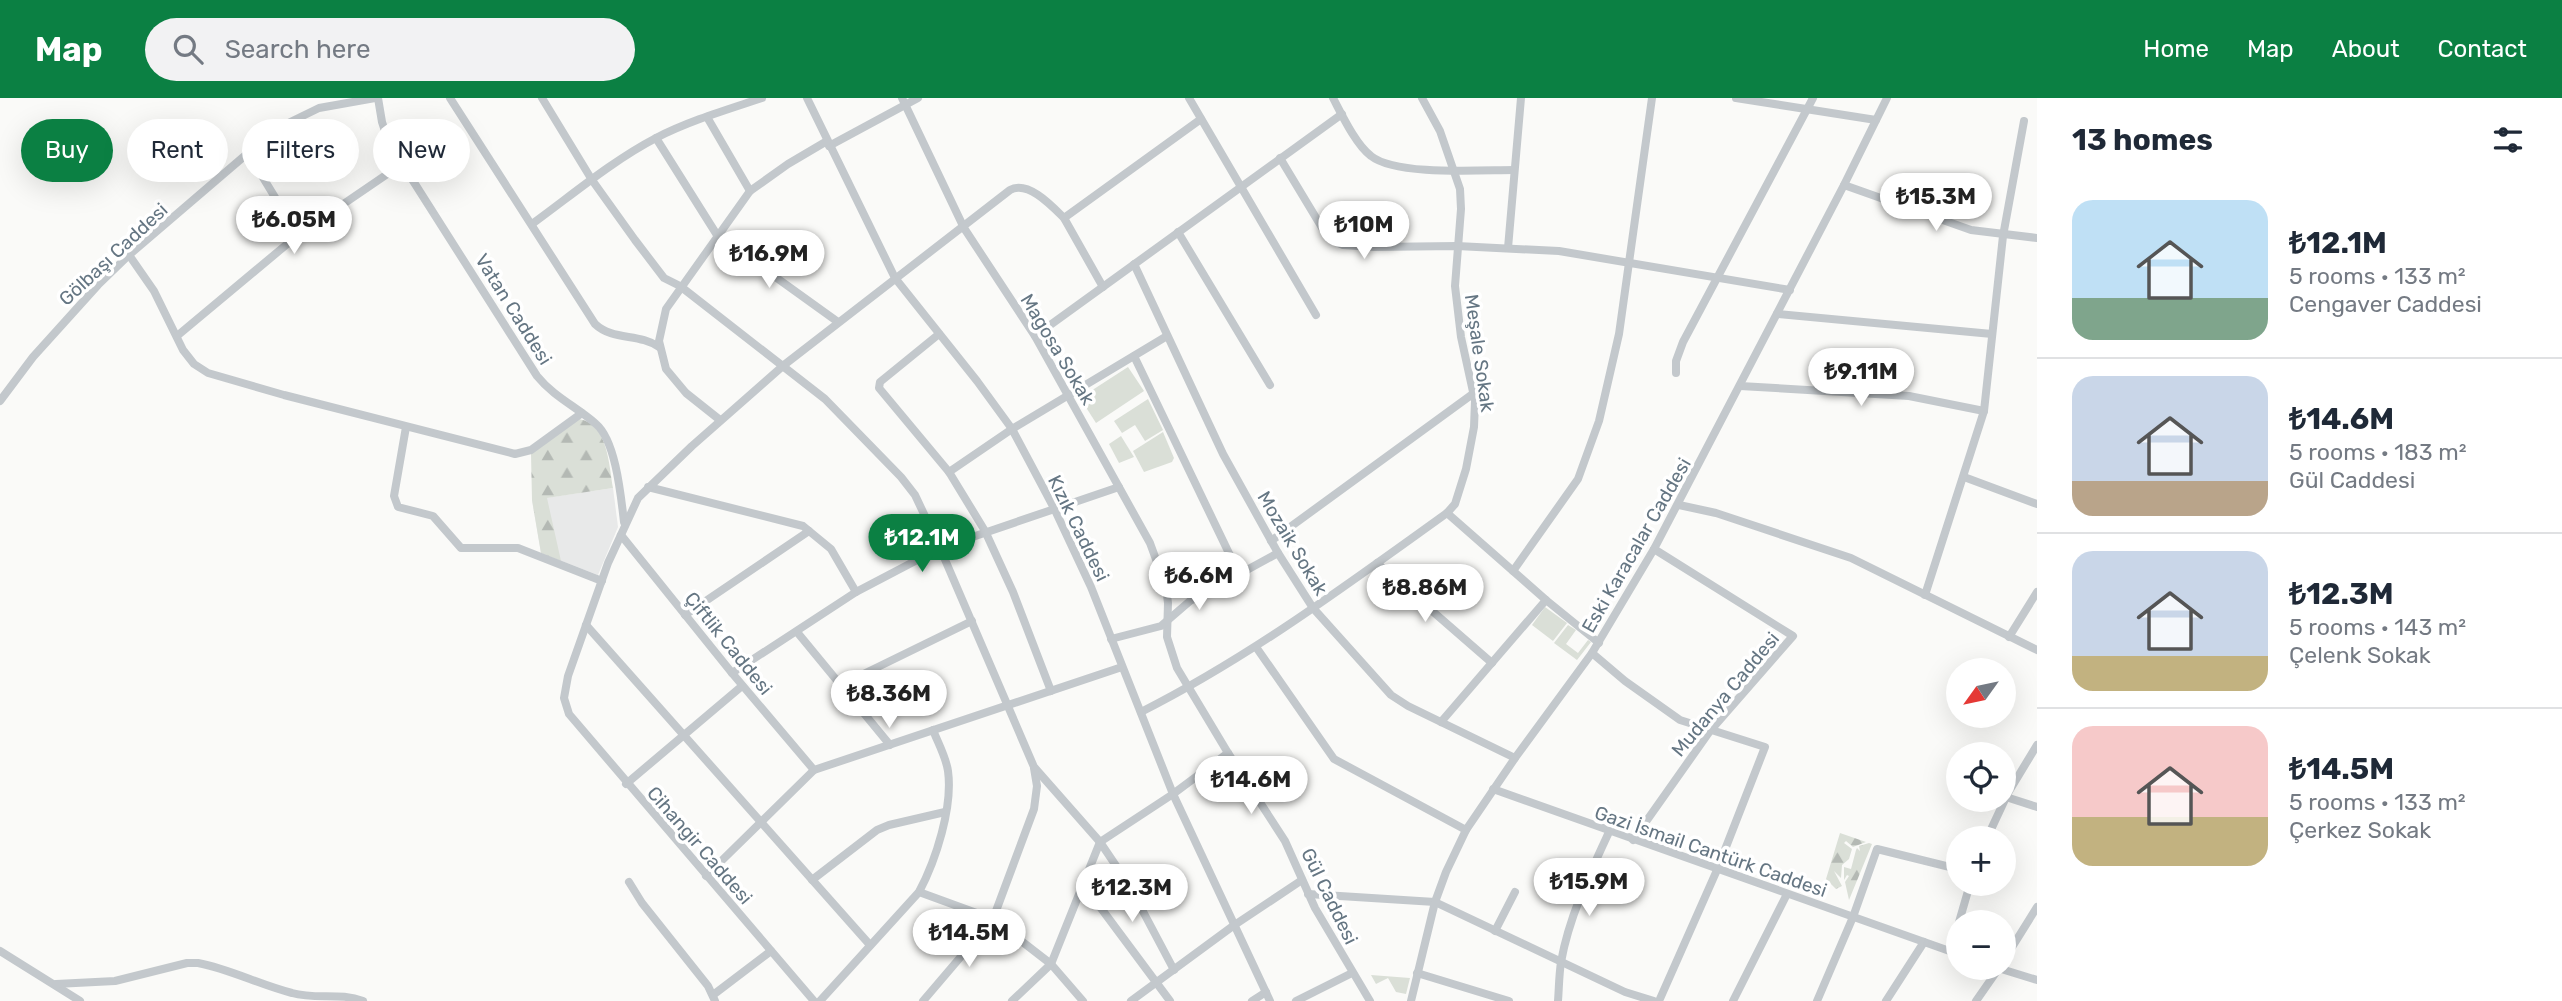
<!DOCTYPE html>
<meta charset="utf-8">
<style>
:root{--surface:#fff;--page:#f2f2f3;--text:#1f2937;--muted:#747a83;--line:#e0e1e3;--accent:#0b8043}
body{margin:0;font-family:Rubik,sans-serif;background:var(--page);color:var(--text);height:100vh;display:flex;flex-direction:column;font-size:26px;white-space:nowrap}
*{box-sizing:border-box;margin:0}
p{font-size:23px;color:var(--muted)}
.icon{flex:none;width:38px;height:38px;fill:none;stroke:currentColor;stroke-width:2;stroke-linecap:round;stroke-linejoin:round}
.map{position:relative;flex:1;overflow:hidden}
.details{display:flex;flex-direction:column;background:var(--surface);width:525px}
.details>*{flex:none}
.hud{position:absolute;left:21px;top:21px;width:665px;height:63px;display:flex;gap:14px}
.needle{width:46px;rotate:237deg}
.controls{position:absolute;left:1946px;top:560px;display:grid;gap:14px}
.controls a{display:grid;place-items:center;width:70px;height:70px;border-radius:50%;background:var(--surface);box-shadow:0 7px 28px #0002;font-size:35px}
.price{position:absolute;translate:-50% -60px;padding:0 16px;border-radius:24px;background:#fff;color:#222;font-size:23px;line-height:46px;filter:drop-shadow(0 2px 4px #0008)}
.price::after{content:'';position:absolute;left:50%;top:42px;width:21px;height:16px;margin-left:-10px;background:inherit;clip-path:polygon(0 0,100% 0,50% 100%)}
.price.active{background:var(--accent);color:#fff}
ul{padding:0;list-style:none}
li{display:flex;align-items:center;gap:21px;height:175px;padding:0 35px}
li+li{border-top:2px solid var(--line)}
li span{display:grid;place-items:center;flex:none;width:196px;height:140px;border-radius:21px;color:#555}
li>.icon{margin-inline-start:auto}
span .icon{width:84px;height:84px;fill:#fffc;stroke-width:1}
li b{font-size:30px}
h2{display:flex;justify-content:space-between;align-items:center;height:84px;padding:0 35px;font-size:30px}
.chip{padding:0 24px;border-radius:32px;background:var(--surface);box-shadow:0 7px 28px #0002;font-size:24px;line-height:63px}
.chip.active{background:var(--accent);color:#fff}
header{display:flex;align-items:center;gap:42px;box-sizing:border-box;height:98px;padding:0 35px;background:var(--accent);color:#fff}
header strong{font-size:33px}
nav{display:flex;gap:38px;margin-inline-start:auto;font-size:24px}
.search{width:490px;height:63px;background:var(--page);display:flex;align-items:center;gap:18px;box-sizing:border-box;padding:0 24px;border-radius:38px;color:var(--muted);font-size:26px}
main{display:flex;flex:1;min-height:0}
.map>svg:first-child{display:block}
.built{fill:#e8e9e9}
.grass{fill:#dadfd7}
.forest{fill:url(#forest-firs)}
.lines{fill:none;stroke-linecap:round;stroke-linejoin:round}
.minor{stroke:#c3c8cc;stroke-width:8}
.labels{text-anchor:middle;stroke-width:7;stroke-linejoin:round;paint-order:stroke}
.street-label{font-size:19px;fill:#657683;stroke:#fff}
</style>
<header>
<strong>Map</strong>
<div class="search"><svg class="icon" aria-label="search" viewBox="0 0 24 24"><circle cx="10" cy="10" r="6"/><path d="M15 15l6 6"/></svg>Search here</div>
<nav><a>Home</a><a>Map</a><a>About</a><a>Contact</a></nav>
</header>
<main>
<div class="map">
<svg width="2037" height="903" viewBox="0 0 2037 903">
<defs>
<pattern id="forest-firs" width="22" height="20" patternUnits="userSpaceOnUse" patternTransform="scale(1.75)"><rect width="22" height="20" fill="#dadfd7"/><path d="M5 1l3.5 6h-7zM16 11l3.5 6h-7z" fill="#b4b9b4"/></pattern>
</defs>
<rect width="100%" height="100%" fill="#fafaf8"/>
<path class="built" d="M613,390L618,429L598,477L541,455L532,402Z"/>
<g class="grass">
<path d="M1128,269L1144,293L1096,325L1080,300Z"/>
<path d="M1148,301L1163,332L1145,343L1135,327L1122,335L1114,323Z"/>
<path d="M1163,334L1174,360L1172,364L1144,374L1133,353Z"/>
<path d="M1121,338L1134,359L1119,365L1109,346Z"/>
<path d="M1545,509L1567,525L1553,543L1532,527Z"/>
<path d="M1568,527L1576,532L1566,546L1578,555L1588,542L1591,544L1577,562L1554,545Z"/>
<path d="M1371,877L1410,880L1406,896L1396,894L1388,880L1376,886Z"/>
</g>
<g class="forest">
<path d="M579,321C608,325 609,368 613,390L547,400L561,463L541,455L532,402L531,356Z"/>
<path d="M1840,735L1866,744L1853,749L1846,743L1844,745L1852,751L1849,761L1842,767L1841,780L1834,773L1842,788L1836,791L1826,781Z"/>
<path d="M1869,745L1872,746L1849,802L1845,784L1849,778L1847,777L1844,782V769L1851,771L1856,752L1857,750L1860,753L1859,748Z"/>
</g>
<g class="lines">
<g class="minor">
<path d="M378,0L382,24L389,45L537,278C554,299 577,309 596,326C616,343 621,399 624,424"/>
<path d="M450,0L595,226C613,243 639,235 659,249"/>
<path d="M542,0L592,82L635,142L664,180L680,188L825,301L901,379L915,397L940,450L1034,669L1100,744L1129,787L1174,872"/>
<path d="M807,0L895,180L977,283L1012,331L1054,410L1091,489L1173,696L1270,903"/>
<path d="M902,0L964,130L1035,238L1150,445L1166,489L1168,505L1167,539L1177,570L1228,655L1285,743L1315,810L1370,903"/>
<path d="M1189,0L1316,217"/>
<path d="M1333,0C1342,17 1356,47 1371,58C1396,78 1481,72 1514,72"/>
<path d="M1736,0L1876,22"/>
<path d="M707,19L750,93"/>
<path d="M656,40L717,137L838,224"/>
<path d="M829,48L918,0"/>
<path d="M248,55L298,137"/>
<path d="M1280,60L1324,133L1336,144L1343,147L1374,149L1457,148L1559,153L1790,192"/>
<path d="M1844,87L1971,132L2037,140"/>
<path d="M1064,120L1201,21"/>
<path d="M532,126C572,97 612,63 656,40C689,23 726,12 762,0"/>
<path d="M1178,134L1270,287"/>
<path d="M1508,150L1521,0"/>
<path d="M129,157L154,193L183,252L194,266L208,275L284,297L515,356L531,352L582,315"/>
<path d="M1134,166L1223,356L1278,455L1313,510L1391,597L1408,608L1515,660"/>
<path d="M1777,216L1992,236"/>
<path d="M939,236L880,284L879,290L949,374L985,433L1013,494L1051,593"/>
<path d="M177,238L298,137L402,66"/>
<path d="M1035,238L1342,16"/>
<path d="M1134,258L1239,476"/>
<path d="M1676,275V263L1683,244L1813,0"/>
<path d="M1740,288L1909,298L1984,313"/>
<path d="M0,303L33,259L98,187L129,157L276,31L319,10L375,0"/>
<path d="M720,322L686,295L666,271L659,243L666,211L750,93L788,66L827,43"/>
<path d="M406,329L394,398L398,409L433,418L461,450H518L602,483"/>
<path d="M949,374L1012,331L1167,238"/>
<path d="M1964,379L2037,406"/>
<path d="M648,389L803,428L831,451L856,494"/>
<path d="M1679,407L1716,415L1851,460L2037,552"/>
<path d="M1447,415L1546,502L1599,545"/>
<path d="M621,437L732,575L814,672"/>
<path d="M1271,443L1474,295"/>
<path d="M1377,465L1492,565"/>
<path d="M1513,473L1578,381L1599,323L1619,236L1652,0"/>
<path d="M1925,497L1984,313L2003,138L2024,23"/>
<path d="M685,517L809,433"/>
<path d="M586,527L870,847"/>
<path d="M797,534L890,647"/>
<path d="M2009,539L2037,494"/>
<path d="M1111,541L1161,528L1190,503L1278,455"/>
<path d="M1256,549L1334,661L1466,732"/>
<path d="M1592,555L1625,583L1680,622L1765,649L1717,772L1659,903"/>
<path d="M732,575L856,494L940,450L1119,389"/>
<path d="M841,587L972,523"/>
<path d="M1141,614C1250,559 1348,486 1447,415L1455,406L1466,371L1474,329L1475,303L1461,239L1455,188L1461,111L1460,91L1440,33L1422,0"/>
<path d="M1441,624L1546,502"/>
<path d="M626,686L742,588"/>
<path d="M1493,691L1958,856"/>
<path d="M2006,699L2037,709"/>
<path d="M1987,740L2008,695L2037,647"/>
<path d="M1633,742L1710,633L1793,538L1654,451"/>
<path d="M706,778L814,672L1122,569"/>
<path d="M812,782L877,732L889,727L945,714"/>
<path d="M629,784L642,805L708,888L715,903"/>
<path d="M1083,786L1170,903"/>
<path d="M919,794L993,821L1051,866L1083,903"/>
<path d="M1308,796L1435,804L1625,894L1654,903"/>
<path d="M1959,824L1970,786"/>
<path d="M1495,833L1515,794"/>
<path d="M0,853L80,903"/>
<path d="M1951,853L1958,827"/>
<path d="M2004,862L2037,809"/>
<path d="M1998,870L2037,882"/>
<path d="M1417,875L1509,903"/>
<path d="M56,886L115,883L187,865H198C230,871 260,887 292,895C316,902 340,894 363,903"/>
<path d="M713,897L771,853"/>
<path d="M814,903L569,616L564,600L568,578L608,465L638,400L692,348L784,267L1010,92C1028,82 1052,108 1064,120L1103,189"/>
<path d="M820,903L919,794C936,762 953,709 948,673C946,659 938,645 933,632"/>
<path d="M923,903L993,821L1034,711L1037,688L1034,670"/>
<path d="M1012,903L1051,866L1100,744L1173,696L1228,655"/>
<path d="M1131,903L1233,828L1302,782"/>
<path d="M1252,903L1266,894"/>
<path d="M1296,903L1352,875"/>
<path d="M1411,903L1435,804L1446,774L1466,732L1515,660L1592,555L1654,451L1844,87L1887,0"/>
<path d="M1558,903C1559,890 1559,877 1561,864C1569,819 1590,775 1609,734"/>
<path d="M1733,903L1787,796"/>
<path d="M1817,903L1853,819L1877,751L1958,771"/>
<path d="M1886,903L1924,844"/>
<path d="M1976,903L1999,870"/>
</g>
</g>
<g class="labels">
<g class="street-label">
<text transform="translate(113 156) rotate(-43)" y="7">Gölbaşı Caddesi</text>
<text transform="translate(514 211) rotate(58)" y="7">Vatan Caddesi</text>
<text transform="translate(1058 251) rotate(59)" y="7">Magosa Sokak</text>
<text transform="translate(1480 255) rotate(82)" y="7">Meşale Sokak</text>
<text transform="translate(1079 430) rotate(64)" y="7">Kızık Caddesi</text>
<text transform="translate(1293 445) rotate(59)" y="7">Mozaik Sokak</text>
<text transform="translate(1636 447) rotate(-60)" y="7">Eski Karacalar Caddesi</text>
<text transform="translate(729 545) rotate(51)" y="7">Çiftlik Caddesi</text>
<text transform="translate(1725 596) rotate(-50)" y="7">Mudanya Caddesi</text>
<text transform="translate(700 747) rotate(49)" y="7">Cihangir Caddesi</text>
<text transform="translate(1711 753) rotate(19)" y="7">Gazi İsmail Cantürk Caddesi</text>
<text transform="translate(1330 798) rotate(64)" y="7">Gül Caddesi</text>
</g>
</g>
</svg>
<div class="controls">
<a><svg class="needle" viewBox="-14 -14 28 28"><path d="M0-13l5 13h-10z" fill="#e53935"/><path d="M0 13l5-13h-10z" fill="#747a83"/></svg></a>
<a><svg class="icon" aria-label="locate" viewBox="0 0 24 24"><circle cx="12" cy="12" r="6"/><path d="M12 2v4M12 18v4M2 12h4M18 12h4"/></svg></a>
<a>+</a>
<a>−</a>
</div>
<b class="price" style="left:1936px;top:135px">₺15.3M</b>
<b class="price" style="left:294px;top:158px">₺6.05M</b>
<b class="price" style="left:1364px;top:163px">₺10M</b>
<b class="price" style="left:769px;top:192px">₺16.9M</b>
<b class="price" style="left:1861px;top:310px">₺9.11M</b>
<b class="price active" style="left:922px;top:476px">₺12.1M</b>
<b class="price" style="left:1199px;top:514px">₺6.6M</b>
<b class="price" style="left:1425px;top:526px">₺8.86M</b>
<b class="price" style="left:889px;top:632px">₺8.36M</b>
<b class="price" style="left:1251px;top:718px">₺14.6M</b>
<b class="price" style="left:1589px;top:820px">₺15.9M</b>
<b class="price" style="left:1132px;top:826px">₺12.3M</b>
<b class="price" style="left:969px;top:871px">₺14.5M</b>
<div class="hud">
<a class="chip active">Buy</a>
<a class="chip">Rent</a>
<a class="chip">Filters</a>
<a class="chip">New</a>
</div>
</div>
<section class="details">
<h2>13 homes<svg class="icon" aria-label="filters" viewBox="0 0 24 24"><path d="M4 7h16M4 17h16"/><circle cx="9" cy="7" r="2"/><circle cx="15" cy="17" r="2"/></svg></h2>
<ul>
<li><span style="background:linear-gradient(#bfe0f5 70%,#7fa58c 0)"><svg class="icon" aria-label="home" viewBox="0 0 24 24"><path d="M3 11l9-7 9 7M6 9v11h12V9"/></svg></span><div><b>₺12.1M</b><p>5 rooms · 133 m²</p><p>Cengaver Caddesi</p></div></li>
<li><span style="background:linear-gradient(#c9d6e8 75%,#b9a48a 0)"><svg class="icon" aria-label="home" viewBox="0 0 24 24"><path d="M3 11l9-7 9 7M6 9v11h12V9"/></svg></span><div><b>₺14.6M</b><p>5 rooms · 183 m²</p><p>Gül Caddesi</p></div></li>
<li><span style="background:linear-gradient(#c9d6e8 75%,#c2b280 0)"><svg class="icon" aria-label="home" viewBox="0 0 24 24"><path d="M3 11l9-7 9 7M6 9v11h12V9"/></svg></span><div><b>₺12.3M</b><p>5 rooms · 143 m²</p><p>Çelenk Sokak</p></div></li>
<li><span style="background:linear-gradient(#f6c9c9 65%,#c2b280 0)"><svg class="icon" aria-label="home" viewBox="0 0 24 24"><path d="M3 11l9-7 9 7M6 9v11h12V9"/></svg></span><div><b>₺14.5M</b><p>5 rooms · 133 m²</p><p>Çerkez Sokak</p></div></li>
</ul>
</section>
</main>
